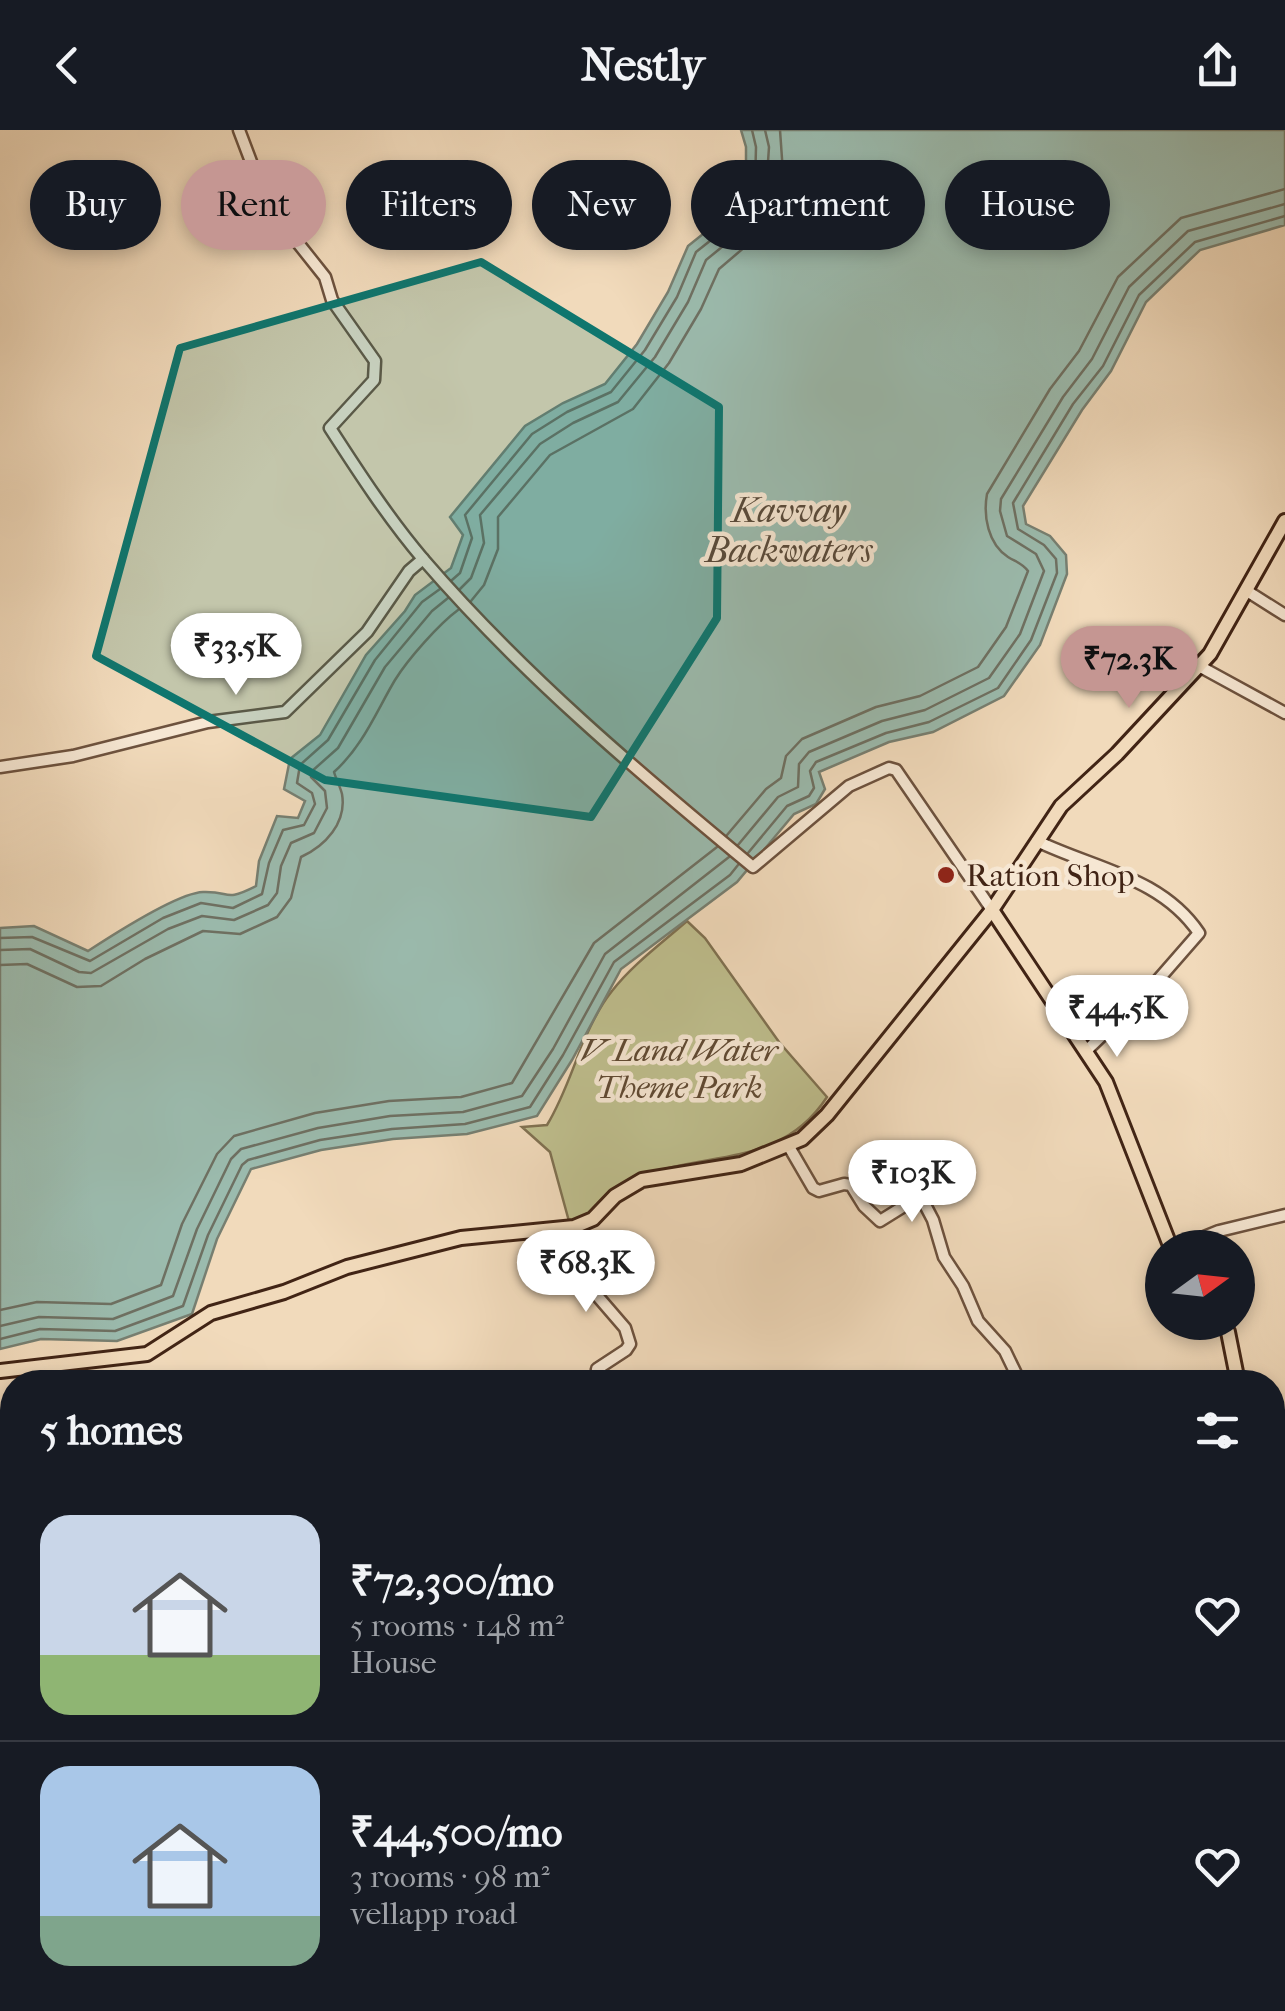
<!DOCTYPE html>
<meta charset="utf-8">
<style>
:root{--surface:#171b24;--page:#20242c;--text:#f1f3f6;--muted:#9ea1a6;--line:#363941;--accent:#c59692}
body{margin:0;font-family:"IM FELL French Canon",serif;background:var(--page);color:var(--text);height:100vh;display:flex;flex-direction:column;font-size:38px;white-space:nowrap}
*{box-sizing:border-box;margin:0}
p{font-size:32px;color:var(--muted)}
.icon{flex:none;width:55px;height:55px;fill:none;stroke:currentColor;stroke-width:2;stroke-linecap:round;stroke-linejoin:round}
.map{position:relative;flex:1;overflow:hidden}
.panel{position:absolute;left:0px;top:1240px;width:1285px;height:642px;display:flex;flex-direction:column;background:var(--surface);border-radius:40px 40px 0 0;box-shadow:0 5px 15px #0003}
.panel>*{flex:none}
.top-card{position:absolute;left:30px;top:30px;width:1225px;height:90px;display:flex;gap:20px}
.needle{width:65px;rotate:75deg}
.tools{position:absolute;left:1145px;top:1100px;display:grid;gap:20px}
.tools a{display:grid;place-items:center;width:110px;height:110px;border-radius:50%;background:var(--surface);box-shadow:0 5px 15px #0003;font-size:50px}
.price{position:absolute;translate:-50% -85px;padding:0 22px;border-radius:35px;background:#fff;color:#222;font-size:32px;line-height:65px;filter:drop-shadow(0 2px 5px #0008)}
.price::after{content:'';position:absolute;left:50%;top:60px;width:30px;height:22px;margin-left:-15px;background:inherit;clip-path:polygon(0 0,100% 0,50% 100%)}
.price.active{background:var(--accent);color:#111}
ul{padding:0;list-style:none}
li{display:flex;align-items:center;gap:30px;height:250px;padding:0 40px}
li+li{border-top:2px solid var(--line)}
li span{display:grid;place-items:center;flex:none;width:280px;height:200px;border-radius:30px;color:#555}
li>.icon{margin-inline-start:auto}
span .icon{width:120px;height:120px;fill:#fffc;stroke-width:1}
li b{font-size:42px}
h2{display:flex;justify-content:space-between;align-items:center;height:120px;padding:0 40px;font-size:42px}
.chip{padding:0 35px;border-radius:45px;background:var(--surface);box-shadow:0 5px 15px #0003;font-size:35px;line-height:90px}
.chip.active{background:var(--accent);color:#111}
header{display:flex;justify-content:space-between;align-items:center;height:130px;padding:0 40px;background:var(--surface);font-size:45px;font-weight:700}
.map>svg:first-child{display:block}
.green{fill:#bebe8d;stroke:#807151;stroke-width:2.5}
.water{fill:#9bbbae;stroke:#777f71;stroke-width:2.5}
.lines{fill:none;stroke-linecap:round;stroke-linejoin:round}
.shore{stroke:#6e7062;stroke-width:2.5}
.stream{stroke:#777f71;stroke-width:2.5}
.minor-casing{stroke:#6d523e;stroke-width:15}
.major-casing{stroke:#412415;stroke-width:18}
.minor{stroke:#f6e7d3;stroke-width:10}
.major{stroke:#f1dabb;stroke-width:12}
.marked{fill:#0f766e;fill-opacity:0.2;stroke:#0f766e;stroke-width:8;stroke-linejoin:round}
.poi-dot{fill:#8f2418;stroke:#f6e7d3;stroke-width:4}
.labels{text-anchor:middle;stroke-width:9;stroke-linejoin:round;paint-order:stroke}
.poi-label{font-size:32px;fill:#412415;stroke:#f6e7d3;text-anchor:start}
.park-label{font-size:32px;font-style:italic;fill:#604a33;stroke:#f6e7d3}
.water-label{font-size:35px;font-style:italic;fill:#584a3b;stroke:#f6e7d3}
</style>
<header><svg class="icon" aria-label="back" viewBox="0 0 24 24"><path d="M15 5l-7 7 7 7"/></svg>Nestly<svg class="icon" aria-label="share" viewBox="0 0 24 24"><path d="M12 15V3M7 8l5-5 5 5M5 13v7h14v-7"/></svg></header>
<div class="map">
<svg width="1285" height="1881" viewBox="0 0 1285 1881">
<rect width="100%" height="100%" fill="#f1dabb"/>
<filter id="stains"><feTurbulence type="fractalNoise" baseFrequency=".002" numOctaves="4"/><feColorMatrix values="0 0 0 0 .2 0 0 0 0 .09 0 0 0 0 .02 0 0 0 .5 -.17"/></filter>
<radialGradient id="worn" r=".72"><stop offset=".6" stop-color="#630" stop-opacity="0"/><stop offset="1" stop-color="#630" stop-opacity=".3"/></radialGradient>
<path class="green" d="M687,791L705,808L779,912L827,967C779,1041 701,1019 633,1050C619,1056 609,1071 597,1080C589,1086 579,1090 570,1095L550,1022L522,997L547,995C573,953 581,900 612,861C632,835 662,813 687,791Z"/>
<path class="water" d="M741,0H1285V95L1200,120L1146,172L1111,241L1082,280L1023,376L1026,394L1050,406L1066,425L1067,444L1040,515L1004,566L933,602L889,612L819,642L825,659L816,674L794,684L737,752L621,839L572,930L537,986L467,1004L393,1009L321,1020L251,1039L217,1109L192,1184L117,1211L41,1209L0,1219V798L34,796L88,821C111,806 177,763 203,762C233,761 222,773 256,756L259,731L277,686L298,688L305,671L284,659L290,629L320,605L366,525L405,481L415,465L451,438L463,405L450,387L525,296L563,273L605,254L637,214L668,162L688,116L728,84L746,52V17Z"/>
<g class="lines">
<g class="shore">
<path d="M452,450L460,443L472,408L465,385L532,304L567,282L611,262L645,220L677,167L696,122L735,91L755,57L756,17L752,0"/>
<path d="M460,459L471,448L484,413L480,385L540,314L573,293L618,272L655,227L688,172L706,130L744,99L766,62L769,17L765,0"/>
<path d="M471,471L484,455L498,419V387L550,325L633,279L669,233L701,179L719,139L760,104L784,57L780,0"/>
<path d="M727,705L766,659L781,648L786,626L802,609L876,577L920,566L978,537L1006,497L1028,441C1022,433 1016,432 1008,427C988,414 983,386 987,364L1050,259L1079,221L1118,147L1181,88L1285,59"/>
<path d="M738,715L778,667L798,657L799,634L809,622L882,591L925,580L989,548L1020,504L1044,441L1036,424L1007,406L1000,381L1001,369L1063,267L1092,229L1129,157L1188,101L1285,74"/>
<path d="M748,723L787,676L809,666L814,658L810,641L816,632L886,603L929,592L998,558L1031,510L1057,443L1056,429L1044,415L1018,399L1013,373L1073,274L1103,236L1139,165L1195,112L1285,86"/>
<path d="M0,808L32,807L90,831L163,788L201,773L233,778L262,764L269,733L283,700L304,695L315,674L312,663L297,653L300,635L328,610L375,530L422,472L440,459"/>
<path d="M0,820L30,819L79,842L91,843L168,799L202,786L234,790L268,775L277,763L281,736L291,713L314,703L327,678L325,661L311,647V642L338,618L385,537L432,481L448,468"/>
<path d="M0,835L27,834L77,857L101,856L145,829L203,801L240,804L277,787L291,768L301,727C325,716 347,693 342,664C340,656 336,649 334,642C363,616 376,582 395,550C408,529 439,494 458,480"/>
<path d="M0,1180L37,1172L111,1174L161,1155L182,1094L217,1024L234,1006L315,983L389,971L461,967L512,953L594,813L717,717"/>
<path d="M0,1196L39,1187L113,1189L173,1166L197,1099L231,1029L241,1019L318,998L390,986L463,982L522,966L553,919L605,824L729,727"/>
<path d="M0,1209L40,1199L115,1201L183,1176L208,1105L242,1035L248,1030L320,1010L392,999L465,994L530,977L563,925L614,832L730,745L738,735"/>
</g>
<g class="stream">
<path d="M1272,1411L1285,1408"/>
<path d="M346,1870L353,1881"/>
</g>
<defs>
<g id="minor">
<path d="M239,0L267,74L325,147L332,170L375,231L374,250L330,298C359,343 389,389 423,429C522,544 637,641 753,737L849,656L889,638L896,640L992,780"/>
<path d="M1247,461L1285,485"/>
<path d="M1199,536L1285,583"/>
<path d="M0,637L73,626L208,592L285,582L367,502L409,441L423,429"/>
<path d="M1037,711C1095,739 1161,747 1199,803L1151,858L1086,921"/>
<path d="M788,1015L813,1058L819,1061L844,1054L851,1055L864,1076L880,1091L917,1068L922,1069L933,1090L944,1127L963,1156L978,1191L1005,1221L1020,1252"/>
<path d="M574,1097L581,1147L625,1198L630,1214L626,1220L597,1239L596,1252"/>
<path d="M1177,1118L1219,1101L1285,1085"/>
<path d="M1272,1505L1285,1501"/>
<path d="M1272,1582L1285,1578"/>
<path d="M0,1613L12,1625"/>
<path d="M1272,1743L1285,1738"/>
<path d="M240,1870L250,1881"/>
<path d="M578,1870L586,1881"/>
<path d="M818,1881L831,1870"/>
<path d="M896,1881L897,1870"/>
<path d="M1189,1881L1201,1876L1203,1870"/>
</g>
<g id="major">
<path d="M992,780L1106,952L1171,1118"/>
<path d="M1221,1192L1228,1202L1238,1252"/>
<path d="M0,1241L147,1224L211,1183L284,1162L347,1137L461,1108L574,1097L593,1089L615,1066L642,1050L741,1034L802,1009L827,985L992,780L1061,676L1117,624L1210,524L1285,391"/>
<path d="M1272,1527L1285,1565"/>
</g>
</defs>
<use href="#minor" class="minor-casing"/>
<use href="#major" class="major-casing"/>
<use href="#minor" class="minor"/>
<use href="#major" class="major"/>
</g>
<path class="marked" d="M481,132L719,277L717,488L591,687L325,650L96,526L180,218Z"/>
<circle class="poi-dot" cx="946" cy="745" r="10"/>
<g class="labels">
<g class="poi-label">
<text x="966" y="756">Ration Shop</text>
</g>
<g class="park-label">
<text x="679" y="931">V Land Water<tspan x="679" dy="37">Theme Park</tspan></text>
</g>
<g class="water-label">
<text x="789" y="392">Kavvay<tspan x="789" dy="40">Backwaters</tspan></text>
</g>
</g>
<rect width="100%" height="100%" filter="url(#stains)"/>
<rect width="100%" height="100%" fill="url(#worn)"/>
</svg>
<div class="tools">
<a><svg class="needle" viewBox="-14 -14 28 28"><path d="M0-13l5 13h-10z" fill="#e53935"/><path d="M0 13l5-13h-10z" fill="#9ea1a6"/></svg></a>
</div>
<b class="price" style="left:236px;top:568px">₹33.5K</b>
<b class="price active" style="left:1129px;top:581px">₹72.3K</b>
<b class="price" style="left:1117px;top:930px">₹44.5K</b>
<b class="price" style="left:912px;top:1095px">₹103K</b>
<b class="price" style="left:586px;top:1185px">₹68.3K</b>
<div class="top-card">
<a class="chip">Buy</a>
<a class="chip active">Rent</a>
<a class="chip">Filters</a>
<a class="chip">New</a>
<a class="chip">Apartment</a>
<a class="chip">House</a>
</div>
<section class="panel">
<h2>5 homes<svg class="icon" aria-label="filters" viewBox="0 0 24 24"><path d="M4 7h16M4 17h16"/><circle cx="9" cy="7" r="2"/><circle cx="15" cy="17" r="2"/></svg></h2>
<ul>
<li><span style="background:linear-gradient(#c9d6e8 70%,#8fb573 0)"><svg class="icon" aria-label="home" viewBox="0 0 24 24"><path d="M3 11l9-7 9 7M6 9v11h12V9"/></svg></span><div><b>₹72,300/mo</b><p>5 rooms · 148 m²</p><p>House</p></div><svg class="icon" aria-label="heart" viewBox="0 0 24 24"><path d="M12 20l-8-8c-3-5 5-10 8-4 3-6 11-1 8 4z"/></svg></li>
<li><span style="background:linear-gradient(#a9c7e8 75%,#7fa58c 0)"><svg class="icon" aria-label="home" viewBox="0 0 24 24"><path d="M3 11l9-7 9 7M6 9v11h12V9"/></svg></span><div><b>₹44,500/mo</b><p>3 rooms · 98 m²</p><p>vellapp road</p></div><svg class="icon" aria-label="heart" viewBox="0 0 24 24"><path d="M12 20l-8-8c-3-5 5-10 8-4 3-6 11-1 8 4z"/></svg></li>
</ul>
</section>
</div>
